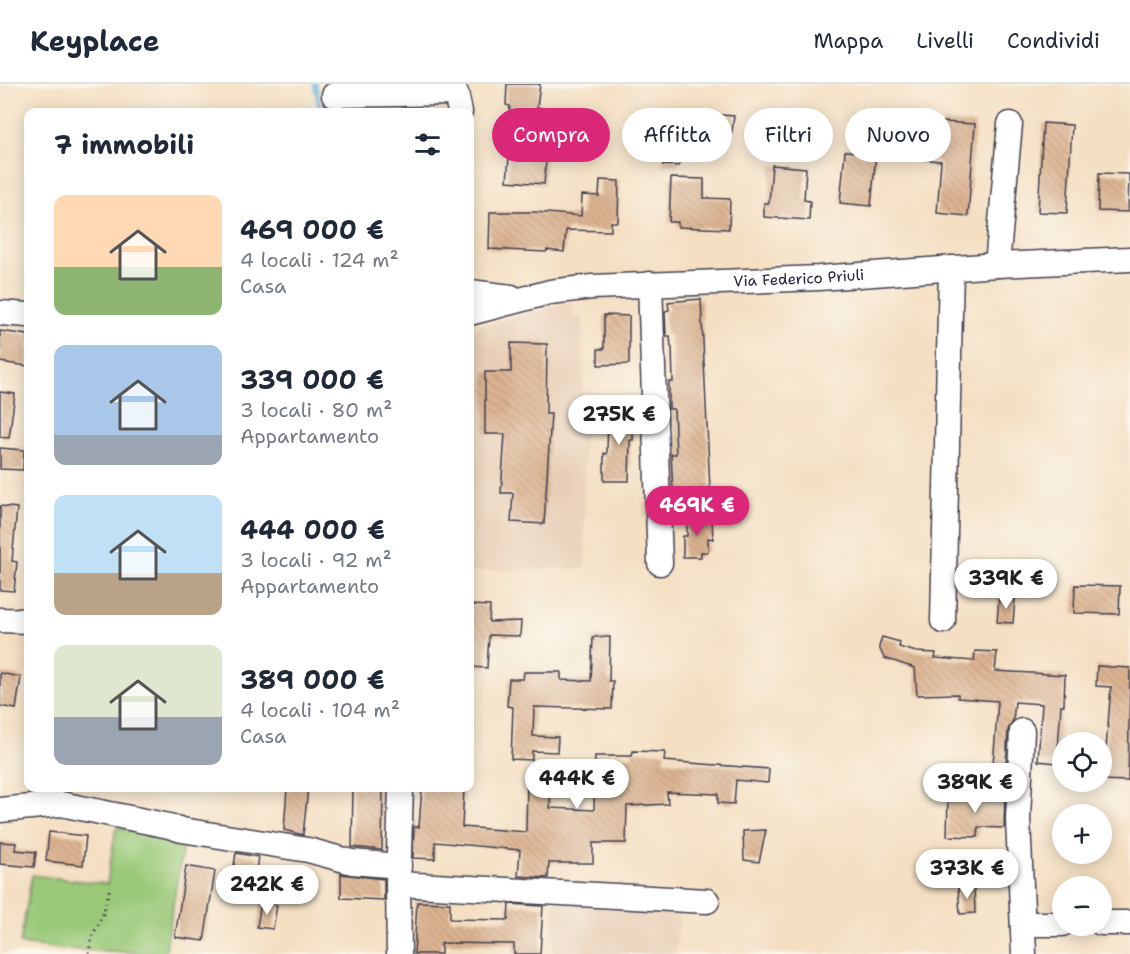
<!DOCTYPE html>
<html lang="it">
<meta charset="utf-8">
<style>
:root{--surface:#fff;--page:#f2f2f3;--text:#1f2937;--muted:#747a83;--line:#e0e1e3;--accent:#db2777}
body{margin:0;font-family:"Shantell Sans",sans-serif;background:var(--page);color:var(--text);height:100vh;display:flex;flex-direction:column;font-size:22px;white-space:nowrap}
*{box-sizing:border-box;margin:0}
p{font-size:20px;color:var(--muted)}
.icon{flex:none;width:33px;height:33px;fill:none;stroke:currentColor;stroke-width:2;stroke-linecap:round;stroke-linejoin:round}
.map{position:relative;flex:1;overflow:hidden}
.sheet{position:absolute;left:24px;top:24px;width:450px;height:684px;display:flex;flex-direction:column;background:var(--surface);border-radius:12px;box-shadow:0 3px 15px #0003}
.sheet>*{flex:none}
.top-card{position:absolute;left:492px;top:24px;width:548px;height:54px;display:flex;gap:12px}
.tools{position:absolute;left:1052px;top:648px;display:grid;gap:12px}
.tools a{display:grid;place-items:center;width:60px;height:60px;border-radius:50%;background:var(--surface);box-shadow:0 3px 15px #0003;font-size:30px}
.price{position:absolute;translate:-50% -51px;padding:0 14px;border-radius:21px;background:#fff;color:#222;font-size:20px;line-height:39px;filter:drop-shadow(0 2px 3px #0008)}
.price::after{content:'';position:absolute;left:50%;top:36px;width:18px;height:14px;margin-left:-9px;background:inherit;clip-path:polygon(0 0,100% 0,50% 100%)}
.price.on{background:var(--accent);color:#fff}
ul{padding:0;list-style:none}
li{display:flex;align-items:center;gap:18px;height:150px;padding:0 30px}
li span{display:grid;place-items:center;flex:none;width:168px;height:120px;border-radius:12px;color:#555}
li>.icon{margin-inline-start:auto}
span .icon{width:72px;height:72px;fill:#fffc;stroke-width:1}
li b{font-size:26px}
h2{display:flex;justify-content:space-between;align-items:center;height:72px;padding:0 30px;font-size:26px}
.chip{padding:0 21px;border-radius:27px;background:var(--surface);box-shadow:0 3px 15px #0003;font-size:21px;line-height:54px}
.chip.on{background:var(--accent);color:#fff}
header{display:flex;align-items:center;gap:36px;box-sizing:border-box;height:84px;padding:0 30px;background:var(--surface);border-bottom:2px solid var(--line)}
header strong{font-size:28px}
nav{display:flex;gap:33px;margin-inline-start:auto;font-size:21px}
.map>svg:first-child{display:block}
.built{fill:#e8cfb7}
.park{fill:#9ac978;stroke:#5e765a;stroke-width:1.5}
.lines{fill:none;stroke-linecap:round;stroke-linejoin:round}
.stream{stroke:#5ca7d4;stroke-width:5}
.building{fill:url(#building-back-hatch)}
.minor-casing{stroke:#423e4f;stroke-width:27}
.path{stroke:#423e4f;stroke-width:3;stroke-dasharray:1.5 4.5;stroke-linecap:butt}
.minor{stroke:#fff;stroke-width:24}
.labels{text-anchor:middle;stroke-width:4.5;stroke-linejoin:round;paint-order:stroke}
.street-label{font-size:15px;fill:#22223b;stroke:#fbf7ec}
</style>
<header>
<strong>Keyplace</strong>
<nav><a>Mappa</a><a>Livelli</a><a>Condividi</a></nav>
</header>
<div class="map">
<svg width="1130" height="870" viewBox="0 0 1130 870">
<defs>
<pattern id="building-back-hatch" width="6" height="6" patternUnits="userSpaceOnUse" patternTransform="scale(1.5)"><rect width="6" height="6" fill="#dcb390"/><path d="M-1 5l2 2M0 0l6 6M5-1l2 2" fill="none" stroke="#bc9a7d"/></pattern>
</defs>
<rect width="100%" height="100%" fill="#fbf7ec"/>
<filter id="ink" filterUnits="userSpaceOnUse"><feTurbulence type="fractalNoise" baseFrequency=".0167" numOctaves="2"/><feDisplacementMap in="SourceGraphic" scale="12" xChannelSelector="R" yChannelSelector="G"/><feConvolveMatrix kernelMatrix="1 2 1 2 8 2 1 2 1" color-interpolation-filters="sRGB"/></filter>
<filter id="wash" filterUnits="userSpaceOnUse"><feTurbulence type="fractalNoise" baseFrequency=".008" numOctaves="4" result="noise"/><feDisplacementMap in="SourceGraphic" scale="24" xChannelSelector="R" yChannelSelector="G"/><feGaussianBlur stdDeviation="1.35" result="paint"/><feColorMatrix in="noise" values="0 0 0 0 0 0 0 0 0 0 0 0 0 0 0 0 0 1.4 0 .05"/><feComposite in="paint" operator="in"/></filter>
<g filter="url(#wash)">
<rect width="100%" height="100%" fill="#f4dfc3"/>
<g class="built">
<path d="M574,218V233L583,232L585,484L470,487V246L514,232Z"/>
<path d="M554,818L681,823L675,870H553Z"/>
</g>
<path class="park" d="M116,743L184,755L165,870L65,865L20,860L32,791L107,800Z"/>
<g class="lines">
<path class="stream" d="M315,0L321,28"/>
</g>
<g id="blocks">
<g class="building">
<path d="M507,0H540L537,23L542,24L539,63L547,64L544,100L507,97L510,62H507L510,22L506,21Z"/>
<path d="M682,28L734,32L732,48L710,46L709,58L680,55L679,82L663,81L665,49L680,51Z"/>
<path d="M943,38L975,40L968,132L937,129L941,77L915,75V59L941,60Z"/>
<path d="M1043,39L1072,41L1067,129L1038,128Z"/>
<path d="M845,67L876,70L871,122L840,119Z"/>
<path d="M772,81L806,84L804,116L810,117L809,136L764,133V119H769Z"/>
<path d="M1099,89L1129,90L1128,128L1098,127Z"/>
<path d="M671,94L704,95V114L730,115L729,145L678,143V138H669Z"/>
<path d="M600,96L619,97L618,138H611V147L566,146L564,168L547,166L546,168L489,165L490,128H535L581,132L582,111L599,112Z"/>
<path d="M701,215L710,405L673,407L671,370H676L674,325H669V298H673L672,263H671L670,252H666L665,227L669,226L668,218Z"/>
<path d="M604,231L629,232V280L598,281V265H604Z"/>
<path d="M0,247L28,251V282L0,278Z"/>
<path d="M511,259L547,260L546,330H551L544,440L511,438L513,409H501L505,350H485V288H511Z"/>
<path d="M0,308L15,310L9,354L0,353Z"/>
<path d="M608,328H633V356H630L629,397H604V369L607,370Z"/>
<path d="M0,364L24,366L23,386L0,385Z"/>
<path d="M0,422L17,424L12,477L17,478L14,507L0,506Z"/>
<path d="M687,435H712L713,455L708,454V468H701V473H683V452H687Z"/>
<path d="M1075,501L1120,502L1119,530L1074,529Z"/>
<path d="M999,513L1015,514L1013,539L997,538Z"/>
<path d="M470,521L490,522L489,538L521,537L520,552L489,551L487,584L470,583Z"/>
<path d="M593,553H610L609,597H613L612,625L534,623L533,652L558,653L557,668L532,667V676L511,675L513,623L507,622L509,595H523L524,588H561V596L591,597Z"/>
<path d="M882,553L900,558L899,563L916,568L936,569L935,574L974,577L975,567L997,568L995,587L1065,591L1064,621H1061L1057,679L1038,677L1042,620L1015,618L1013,636L1008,646L1006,682L993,681L998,617L958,614V610L917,611L915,584L884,574L879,563Z"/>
<path d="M1097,582L1130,584L1128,697L1101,696V678H1105L1111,603L1096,602Z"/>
<path d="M0,589L21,593L16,625L0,622Z"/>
<path d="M633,667L665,668L664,677L769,685L768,699L736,696L734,720L718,719V710L667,708L668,720L627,722L626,759H593V779H549L548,794L518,792L520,766L435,758V775L413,774L414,743H419L422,704L464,705L462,743L526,748L527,698L551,699L550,724L594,726L595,672H632Z"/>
<path d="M287,704H308L303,751L284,746Z"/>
<path d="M353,704H383L382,766L352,763Z"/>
<path d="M977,709L1005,710L1004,744L978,743V753L947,752L948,714H977Z"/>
<path d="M766,746L759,778L744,776L743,747Z"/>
<path d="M49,748L86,752L83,781L46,777Z"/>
<path d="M0,758L16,759L15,766L36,768L34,783L0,780Z"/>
<path d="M236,769L258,773L255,792L233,788Z"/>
<path d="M186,782L215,787L204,857L175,853Z"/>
<path d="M341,790L384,795V816L341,814Z"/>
<path d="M974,802L975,829L960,830L958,803Z"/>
<path d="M261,818L277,821L273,845L257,843Z"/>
<path d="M417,818L450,819V835L508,836L509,820L543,822L540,870H514V860L441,859V870H414Z"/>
</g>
</g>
</g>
<g filter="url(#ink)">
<use href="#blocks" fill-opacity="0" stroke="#423e4f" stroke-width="1.5"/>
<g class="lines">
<defs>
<g id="minor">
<path d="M334,11L456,9L460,28"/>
<path d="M997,181L1010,40"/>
<path d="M650,200L660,479"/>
<path d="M470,208L511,213"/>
<path d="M0,229L28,231"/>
<path id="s1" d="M470,229L550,208L592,203L819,194L997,181L1130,175"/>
<path d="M0,536L28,537"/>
<path d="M943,537L951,184"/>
<path d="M1022,647L1018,735L1024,870"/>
<path d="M0,726L61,720L169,742L182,746L308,766L352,778L399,782"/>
<path d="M398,800L707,817"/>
<path d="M1101,839H1130"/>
<path d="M1023,840H1062"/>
<path d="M399,870L398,800L401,704"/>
</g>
</defs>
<use href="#minor" class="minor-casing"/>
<path class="path" d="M89,870L91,855L103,830L110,803"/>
<use href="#minor" class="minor"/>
</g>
</g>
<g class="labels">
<g class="street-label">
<text dy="5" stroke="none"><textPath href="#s1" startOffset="332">Via Federico Priuli</textPath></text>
</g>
</g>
</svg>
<div class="tools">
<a><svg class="icon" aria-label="locate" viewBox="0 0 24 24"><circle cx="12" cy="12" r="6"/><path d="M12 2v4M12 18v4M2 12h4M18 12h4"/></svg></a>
<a>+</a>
<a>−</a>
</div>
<b class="price" style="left:619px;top:362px">275K €</b>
<b class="price on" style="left:697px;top:453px">469K €</b>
<b class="price" style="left:1006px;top:526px">339K €</b>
<b class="price" style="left:577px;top:726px">444K €</b>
<b class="price" style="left:975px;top:730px">389K €</b>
<b class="price" style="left:967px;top:816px">373K €</b>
<b class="price" style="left:267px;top:832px">242K €</b>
<div class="top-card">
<a class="chip on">Compra</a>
<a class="chip">Affitta</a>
<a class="chip">Filtri</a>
<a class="chip">Nuovo</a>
</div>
<section class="sheet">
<h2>7 immobili<svg class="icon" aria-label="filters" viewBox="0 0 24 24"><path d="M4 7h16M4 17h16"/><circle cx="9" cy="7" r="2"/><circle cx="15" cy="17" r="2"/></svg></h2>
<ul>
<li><span style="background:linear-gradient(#ffd9b3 60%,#8fb573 0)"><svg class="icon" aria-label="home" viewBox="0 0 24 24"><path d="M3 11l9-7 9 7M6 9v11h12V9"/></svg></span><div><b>469 000 €</b><p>4 locali · 124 m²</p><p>Casa</p></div></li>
<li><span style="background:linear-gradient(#a9c7e8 75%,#9aa5b1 0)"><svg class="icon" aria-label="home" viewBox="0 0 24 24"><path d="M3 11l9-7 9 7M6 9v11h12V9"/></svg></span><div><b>339 000 €</b><p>3 locali · 80 m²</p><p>Appartamento</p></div></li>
<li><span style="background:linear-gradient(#bfe0f5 65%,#b9a48a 0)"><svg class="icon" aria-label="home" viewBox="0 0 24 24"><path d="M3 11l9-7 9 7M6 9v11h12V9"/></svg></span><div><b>444 000 €</b><p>3 locali · 92 m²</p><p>Appartamento</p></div></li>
<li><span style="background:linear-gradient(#dfe7d0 60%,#9aa5b1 0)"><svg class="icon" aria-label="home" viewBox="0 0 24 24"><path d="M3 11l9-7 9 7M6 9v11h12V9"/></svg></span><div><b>389 000 €</b><p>4 locali · 104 m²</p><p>Casa</p></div></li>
</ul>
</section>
</div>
